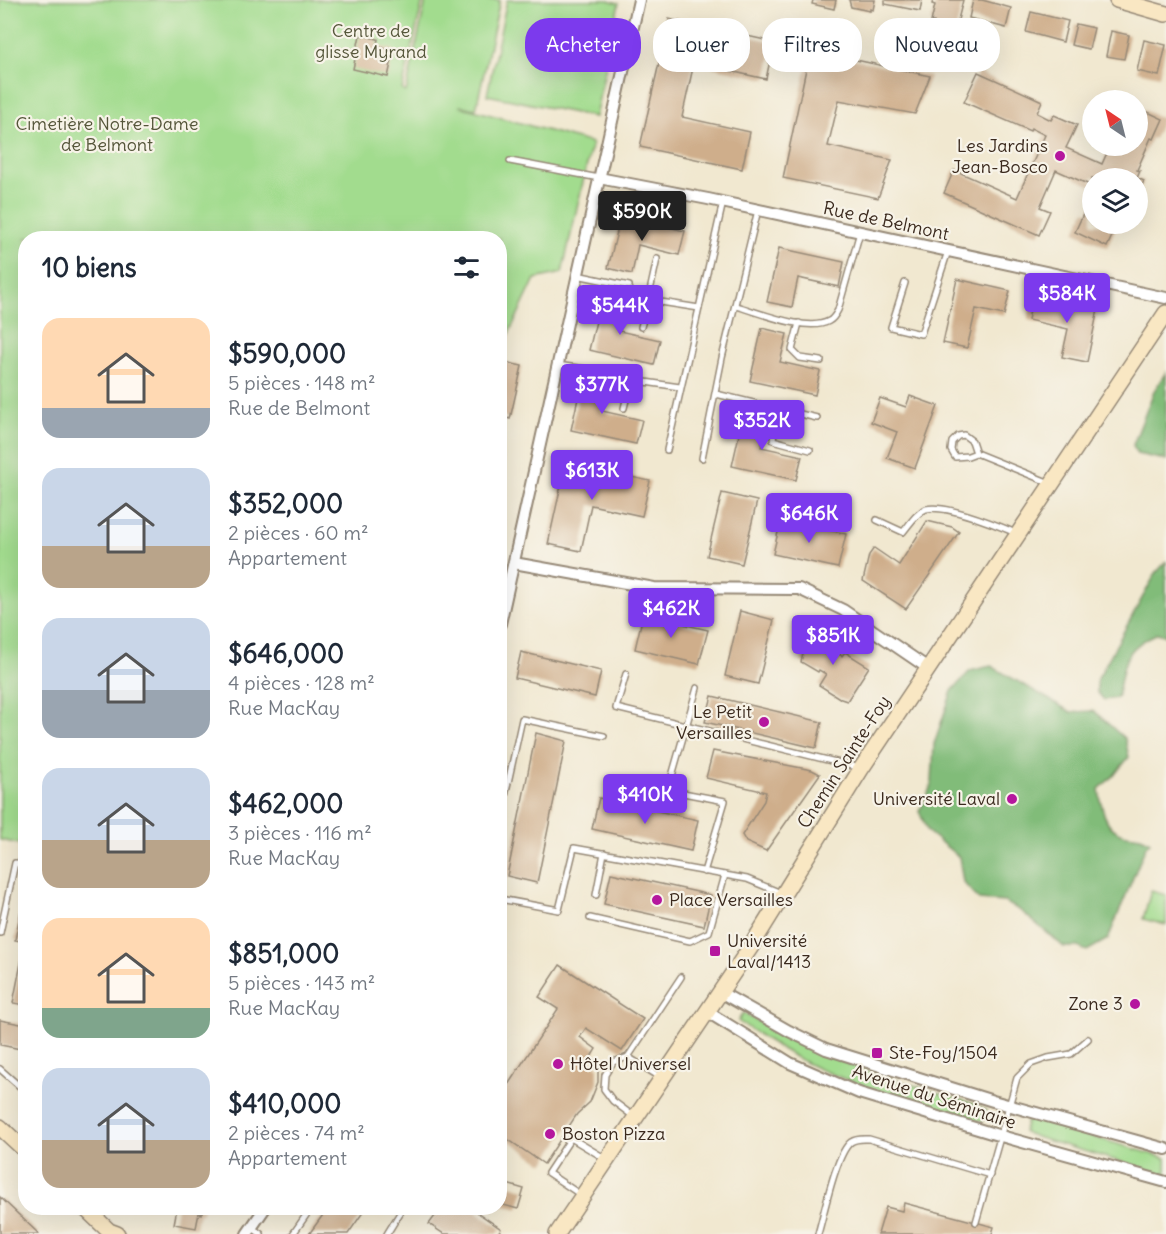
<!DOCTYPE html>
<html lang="fr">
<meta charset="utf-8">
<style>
:root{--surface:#fff;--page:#f2f2f3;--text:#1f2937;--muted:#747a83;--accent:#7c3aed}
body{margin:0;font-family:Delius,sans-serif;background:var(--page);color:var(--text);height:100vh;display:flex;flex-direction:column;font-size:22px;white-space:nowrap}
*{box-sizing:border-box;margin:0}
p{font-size:20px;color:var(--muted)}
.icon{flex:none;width:33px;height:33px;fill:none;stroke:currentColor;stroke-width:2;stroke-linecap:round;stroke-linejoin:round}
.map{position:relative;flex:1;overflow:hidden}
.panel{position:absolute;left:18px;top:231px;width:489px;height:984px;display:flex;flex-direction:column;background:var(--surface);border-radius:24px;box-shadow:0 6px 24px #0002}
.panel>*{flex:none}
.top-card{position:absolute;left:525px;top:18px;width:550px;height:54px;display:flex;gap:12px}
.needle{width:39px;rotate:325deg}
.tools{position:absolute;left:1082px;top:90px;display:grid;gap:12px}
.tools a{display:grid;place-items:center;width:66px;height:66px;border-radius:50%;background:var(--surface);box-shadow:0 6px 24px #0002;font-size:30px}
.price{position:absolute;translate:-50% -51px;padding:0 14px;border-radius:6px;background:var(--accent);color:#fff;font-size:20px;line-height:39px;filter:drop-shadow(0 2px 3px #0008)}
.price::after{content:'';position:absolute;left:50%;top:36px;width:18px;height:14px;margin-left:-9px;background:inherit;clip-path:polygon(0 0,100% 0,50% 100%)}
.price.active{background:#222;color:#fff}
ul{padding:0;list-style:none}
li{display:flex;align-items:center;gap:18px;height:150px;padding:0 24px}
li span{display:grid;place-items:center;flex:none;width:168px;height:120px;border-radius:18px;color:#555}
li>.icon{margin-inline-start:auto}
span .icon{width:72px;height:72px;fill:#fffc;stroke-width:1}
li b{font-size:26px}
h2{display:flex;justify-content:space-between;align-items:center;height:72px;padding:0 24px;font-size:26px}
.chip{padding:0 21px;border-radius:24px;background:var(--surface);box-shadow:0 6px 24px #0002;font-size:21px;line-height:54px}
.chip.active{background:var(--accent);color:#fff}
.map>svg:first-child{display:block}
.green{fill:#a2dc8e;stroke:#6e8356;stroke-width:1.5}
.forest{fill:#81bc79;stroke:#5e734c;stroke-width:1.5}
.building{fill:#cfae8b}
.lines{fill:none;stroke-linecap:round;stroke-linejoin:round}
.lane-casing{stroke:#968977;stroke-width:8}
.street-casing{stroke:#968977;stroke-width:14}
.secondary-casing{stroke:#968977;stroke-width:18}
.lane{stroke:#fff;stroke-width:5}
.street{stroke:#fff;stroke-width:10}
.secondary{stroke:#f9e7c3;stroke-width:15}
.poi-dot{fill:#b5179e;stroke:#f7f3e8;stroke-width:2}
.labels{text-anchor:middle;stroke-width:4.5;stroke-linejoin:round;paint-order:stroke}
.park-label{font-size:18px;fill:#55563a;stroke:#f7f3e8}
.poi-label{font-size:18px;fill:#3b2a1e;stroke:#f7f3e8;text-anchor:start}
.street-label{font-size:18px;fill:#3b2a1e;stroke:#f7f3e8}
</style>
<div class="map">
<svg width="1166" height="1234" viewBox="0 0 1166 1234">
<rect width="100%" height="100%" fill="#f7f3e8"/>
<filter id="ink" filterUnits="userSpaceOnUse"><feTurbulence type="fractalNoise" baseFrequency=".0167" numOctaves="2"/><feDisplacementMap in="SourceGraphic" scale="12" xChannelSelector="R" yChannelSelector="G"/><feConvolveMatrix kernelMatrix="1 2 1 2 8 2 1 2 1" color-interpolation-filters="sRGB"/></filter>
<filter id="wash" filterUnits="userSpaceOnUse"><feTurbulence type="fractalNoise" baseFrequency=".008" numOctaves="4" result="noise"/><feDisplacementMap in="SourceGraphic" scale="24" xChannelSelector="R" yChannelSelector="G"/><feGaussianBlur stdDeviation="1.35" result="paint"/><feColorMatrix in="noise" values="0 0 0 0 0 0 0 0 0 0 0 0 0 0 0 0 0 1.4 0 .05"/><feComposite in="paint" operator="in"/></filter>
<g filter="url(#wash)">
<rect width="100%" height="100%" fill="#f1e8d0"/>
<g class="green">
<path d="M0,0H423L402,90L406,92L426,0H500L476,109L459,106L592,143L562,273L535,279L502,348L500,347V238H26L25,845L0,840Z"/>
<path d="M507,0H607L619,3L595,117L487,95Z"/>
<path d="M1151,891L1166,895V925L1143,919Z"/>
<path d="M743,1013L786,1037L863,1070L972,1103L986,1110L983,1122C927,1105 870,1091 817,1068C789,1055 763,1038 738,1021Z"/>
<path d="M1028,1118L1166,1158V1175L1039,1138L1023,1132Z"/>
</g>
<g class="forest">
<path d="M1166,372V460L1137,454L1133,445L1154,391Z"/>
<path d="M1166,562V636L1158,633C1122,649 1125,662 1117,698L1104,700L1097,692V680L1156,573Z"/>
<path d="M991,666L1071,712L1094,711L1125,739L1129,757L1115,774L1099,789C1101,805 1104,829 1123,834C1134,837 1139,834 1150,842L1146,846L1108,939L1087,951L1078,947H1064L1021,911L1005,902L979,900L963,882L959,857L928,832L919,811L926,799L932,782L934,744L952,691L970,671Z"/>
</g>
<g id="blocks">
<g class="building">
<path d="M813,0H836L834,9L812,4Z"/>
<path d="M849,0H875L873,10L870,9V11L851,7Z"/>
<path d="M885,0H922L920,11L885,4Z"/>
<path d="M933,0H963L956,28L950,30L949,33L935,30L934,22H931L935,5L932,4Z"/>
<path d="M973,0H982L1011,8L1006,28L969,18Z"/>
<path d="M1031,12L1068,21L1063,42L1026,32Z"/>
<path d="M669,19L774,42L766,79L694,63L682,117L750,132L742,169L640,147Z"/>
<path d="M1076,24L1094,28L1089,49L1071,45Z"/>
<path d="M1111,31L1129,35L1124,59L1106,56Z"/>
<path d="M360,35L378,39L377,46L394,50L388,77L353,69Z"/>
<path d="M1144,40L1166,45L1159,76L1137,71Z"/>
<path d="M810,50L930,76L915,114L839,100L828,146L892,160L878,198L783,178Z"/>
<path d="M978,72L1042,101L1037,113L1051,120L1054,115L1077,125L1066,148L1102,164L1110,146H1137V107L1163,119L1154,139L1151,138L1137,170L1140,171L1137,178L1144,181L1140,189L1137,188V178H1092V186L1056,170L1040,207L1050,211L1039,235L944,193L954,170L1017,198L1045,135L1031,128L1030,131L964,102Z"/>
<path d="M1092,205V224L1117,225L1107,247L1075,232L1085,210L1089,212Z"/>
<path d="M621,216L685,231L679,255L638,245L632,274L608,268Z"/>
<path d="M779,248L844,262L839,287L798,278L792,307L767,302Z"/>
<path d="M957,279L1010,291L1004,315L976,309L967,348L943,343Z"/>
<path d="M1033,295L1098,309L1087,362L1062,357L1068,329L1028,320Z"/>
<path d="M602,297L626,302L619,331L660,340L654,365L589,350Z"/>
<path d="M762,328L787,334L780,362L820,371L815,395L750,381Z"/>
<path d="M500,361L522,366L510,419L500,416Z"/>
<path d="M583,376L608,381L602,411L642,420L636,444L571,430Z"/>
<path d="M910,396L938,406L915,468L887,458L897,432L871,422L880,398L906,407Z"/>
<path d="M744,413L768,418L761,447L802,456L796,480L732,466Z"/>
<path d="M566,463L650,481L642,516L591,505L581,551L548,544Z"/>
<path d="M722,493L757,501L742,564L707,556Z"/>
<path d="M781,519L846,534L838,568L773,554Z"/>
<path d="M927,521L952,527L959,532L906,609L863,581L869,555L874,548L899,565Z"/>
<path d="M740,611L774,620L758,684L725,676Z"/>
<path d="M643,615L708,630L699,664L635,649Z"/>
<path d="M811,630L835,646L833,650L842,656L845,652L869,667L847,701L841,699L819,685L826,674L819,670L818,672L801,662L807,637Z"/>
<path d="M521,652L601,671L595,697L515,678Z"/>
<path d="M712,696L822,722L816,748L705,722Z"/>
<path d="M536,733L566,741L537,883L507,876Z"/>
<path d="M713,751L812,770L820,774L766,851L746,842L742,835L764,801L766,792L706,778Z"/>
<path d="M599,798L698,820L691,851L592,829Z"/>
<path d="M611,873L711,895L704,926L604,904Z"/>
<path d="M24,894H26V942L15,940Z"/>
<path d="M24,948H26V1005L13,1003Z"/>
<path d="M560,965L643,1019L622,1051L586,1028L580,1037L596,1049L589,1060L598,1067V1082L590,1102L577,1114L544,1164L500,1134V1097L558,1009L539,997Z"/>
<path d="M0,1020L26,1025V1050L0,1045Z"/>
<path d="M500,1182L524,1189L518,1209L500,1204Z"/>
<path d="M0,1197L39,1234H0Z"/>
<path d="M904,1203L994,1227L992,1234H878L886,1207L902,1211Z"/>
<path d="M177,1208H203L202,1214L199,1213L196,1228L174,1224Z"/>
<path d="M328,1208H366L348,1234H309Z"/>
<path d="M441,1208H471L501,1229L497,1234H444L429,1224Z"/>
</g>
</g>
</g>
<g filter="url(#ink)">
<use href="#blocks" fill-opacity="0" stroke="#968977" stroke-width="1.5"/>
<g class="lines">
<defs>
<g id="lane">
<path d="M510,161L599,178"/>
<path d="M657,259L648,300L699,308"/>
<path d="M577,275L629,286"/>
<path d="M905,283L891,327L921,334L948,251"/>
<path d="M736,306C758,312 808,333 829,321C833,319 836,314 838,310L860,232"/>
<path d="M799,323L792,350L800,358L821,361"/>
<path d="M641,327L648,300"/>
<path d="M557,365L585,369"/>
<path d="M592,373L631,380"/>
<path d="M716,394L817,418"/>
<path d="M624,408L631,380L680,387"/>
<path d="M777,408L773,440L810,450"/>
<path d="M667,450L723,202"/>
<path d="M976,453L968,456L955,457L951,450L952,442L958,436L964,435L972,441L976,453L1050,483"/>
<path d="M702,458L722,358L758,210"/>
<path d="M877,520L903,532C910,524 916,513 926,509C945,504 997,525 1016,533"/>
<path d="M626,674L616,708L860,768"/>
<path d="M626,782L725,801L704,872"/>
<path d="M668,790L697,688"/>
<path d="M500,819L522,719L604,736"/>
<path d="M596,895L604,853"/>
<path d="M500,899L559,910L574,848L747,879L781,893"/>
<path d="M590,918L690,941L709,932L725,875"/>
<path d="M0,933L15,863L26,865"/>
<path d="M628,1057L660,1077"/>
<path d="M0,1069L26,1092"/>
<path d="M633,1116L613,1101L604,1089L605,1075L613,1062L628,1057L681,977"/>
<path d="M581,1195L548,1173L571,1138L606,1159"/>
<path d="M976,1222L1017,1078L1031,1064L1048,1058L1071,1054L1088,1039"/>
<path d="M251,1227L261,1234"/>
<path d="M293,1234L311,1208"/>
<path d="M387,1234L403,1208"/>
<path d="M818,1234C824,1214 836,1153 851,1142C857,1138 863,1139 869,1139L990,1175"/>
</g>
<g id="street">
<path d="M599,178L708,199L1166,298"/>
<path d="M514,563L654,588L799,589L843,610L928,668"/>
<path d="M500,624L639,0"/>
<path d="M720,992L789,1031L826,1049L993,1101L1166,1149"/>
<path d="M706,1011L790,1063L859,1093L1001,1136L1166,1182"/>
<path d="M247,1234L265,1208"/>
</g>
<g id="secondary">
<path d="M1117,0L1166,14"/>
<path d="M0,1127L26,1151"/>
<path d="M85,1208L109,1231L117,1234"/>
<path d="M557,1234L750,948L861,769L1166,313"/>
</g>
</defs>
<use href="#lane" class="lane-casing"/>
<use href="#street" class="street-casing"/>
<use href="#secondary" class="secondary-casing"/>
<use href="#lane" class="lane"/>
<use href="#street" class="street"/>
<use href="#secondary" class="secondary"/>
</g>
</g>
<g class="poi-dot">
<circle cx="1060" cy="156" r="6"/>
<circle cx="764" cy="722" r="6"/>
<circle cx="1012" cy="799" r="6"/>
<circle cx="657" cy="900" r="6"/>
<rect x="709" y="945" width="12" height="12" rx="3"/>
<circle cx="1135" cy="1004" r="6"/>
<rect x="871" y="1047" width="12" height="12" rx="3"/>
<circle cx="558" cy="1064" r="6"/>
<circle cx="550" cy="1134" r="6"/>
</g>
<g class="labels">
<g class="park-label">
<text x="371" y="37">Centre de<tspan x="371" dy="21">glisse Myrand</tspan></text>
<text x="107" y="130">Cimetière Notre-Dame<tspan x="107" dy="21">de Belmont</tspan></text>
</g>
<g class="poi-label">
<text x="1048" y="152" text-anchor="end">Les Jardins<tspan x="1048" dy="21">Jean-Bosco</tspan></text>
<text x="752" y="718" text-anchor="end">Le Petit<tspan x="752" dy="21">Versailles</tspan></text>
<text x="1000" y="805" text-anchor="end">Université Laval</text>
<text x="669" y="906">Place Versailles</text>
<text x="727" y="947">Université<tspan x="727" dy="21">Laval/1413</tspan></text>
<text x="1123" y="1010" text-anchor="end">Zone 3</text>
<text x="889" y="1059">Ste-Foy/1504</text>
<text x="570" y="1070">Hôtel Universel</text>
<text x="562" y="1140">Boston Pizza</text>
</g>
<g class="street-label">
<text transform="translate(886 221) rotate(12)" y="6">Rue de Belmont</text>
<text transform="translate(844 762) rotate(-57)" y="6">Chemin Sainte-Foy</text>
<text transform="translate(934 1097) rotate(18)" y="6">Avenue du Séminaire</text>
</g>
</g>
</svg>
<div class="tools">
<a><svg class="needle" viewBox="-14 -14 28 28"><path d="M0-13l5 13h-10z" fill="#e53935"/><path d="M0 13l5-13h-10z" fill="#747a83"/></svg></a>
<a><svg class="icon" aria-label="layers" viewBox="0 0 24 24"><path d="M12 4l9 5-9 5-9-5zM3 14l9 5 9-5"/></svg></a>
</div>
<b class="price active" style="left:642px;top:242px">$590K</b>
<b class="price" style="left:1067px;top:324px">$584K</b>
<b class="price" style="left:620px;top:336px">$544K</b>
<b class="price" style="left:602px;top:415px">$377K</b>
<b class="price" style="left:762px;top:451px">$352K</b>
<b class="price" style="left:592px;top:501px">$613K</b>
<b class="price" style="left:809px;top:544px">$646K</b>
<b class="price" style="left:671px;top:639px">$462K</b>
<b class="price" style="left:833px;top:666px">$851K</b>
<b class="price" style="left:645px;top:825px">$410K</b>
<div class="top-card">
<a class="chip active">Acheter</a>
<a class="chip">Louer</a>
<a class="chip">Filtres</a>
<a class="chip">Nouveau</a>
</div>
<section class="panel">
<h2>10 biens<svg class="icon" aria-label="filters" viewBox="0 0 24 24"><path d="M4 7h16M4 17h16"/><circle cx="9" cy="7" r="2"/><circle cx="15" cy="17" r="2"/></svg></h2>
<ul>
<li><span style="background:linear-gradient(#ffd9b3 75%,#9aa5b1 0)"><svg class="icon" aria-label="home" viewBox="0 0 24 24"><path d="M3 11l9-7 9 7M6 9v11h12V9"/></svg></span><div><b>$590,000</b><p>5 pièces · 148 m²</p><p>Rue de Belmont</p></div></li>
<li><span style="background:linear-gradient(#c9d6e8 65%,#b9a48a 0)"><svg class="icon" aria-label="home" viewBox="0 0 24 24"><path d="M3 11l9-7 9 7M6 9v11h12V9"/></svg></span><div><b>$352,000</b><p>2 pièces · 60 m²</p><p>Appartement</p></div></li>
<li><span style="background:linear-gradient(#c9d6e8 60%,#9aa5b1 0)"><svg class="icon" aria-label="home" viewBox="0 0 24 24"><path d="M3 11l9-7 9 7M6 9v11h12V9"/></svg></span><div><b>$646,000</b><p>4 pièces · 128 m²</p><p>Rue MacKay</p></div></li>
<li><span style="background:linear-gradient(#c9d6e8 60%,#b9a48a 0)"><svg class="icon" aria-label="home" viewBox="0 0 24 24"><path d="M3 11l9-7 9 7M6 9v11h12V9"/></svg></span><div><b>$462,000</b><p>3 pièces · 116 m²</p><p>Rue MacKay</p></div></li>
<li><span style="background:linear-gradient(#ffd9b3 75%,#7fa58c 0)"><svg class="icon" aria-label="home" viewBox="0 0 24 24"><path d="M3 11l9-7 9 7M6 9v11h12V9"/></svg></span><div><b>$851,000</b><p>5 pièces · 143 m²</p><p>Rue MacKay</p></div></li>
<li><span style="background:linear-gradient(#c9d6e8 60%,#b9a48a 0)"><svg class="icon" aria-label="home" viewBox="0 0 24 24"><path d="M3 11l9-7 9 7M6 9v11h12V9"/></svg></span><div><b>$410,000</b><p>2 pièces · 74 m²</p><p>Appartement</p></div></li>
</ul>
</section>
</div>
